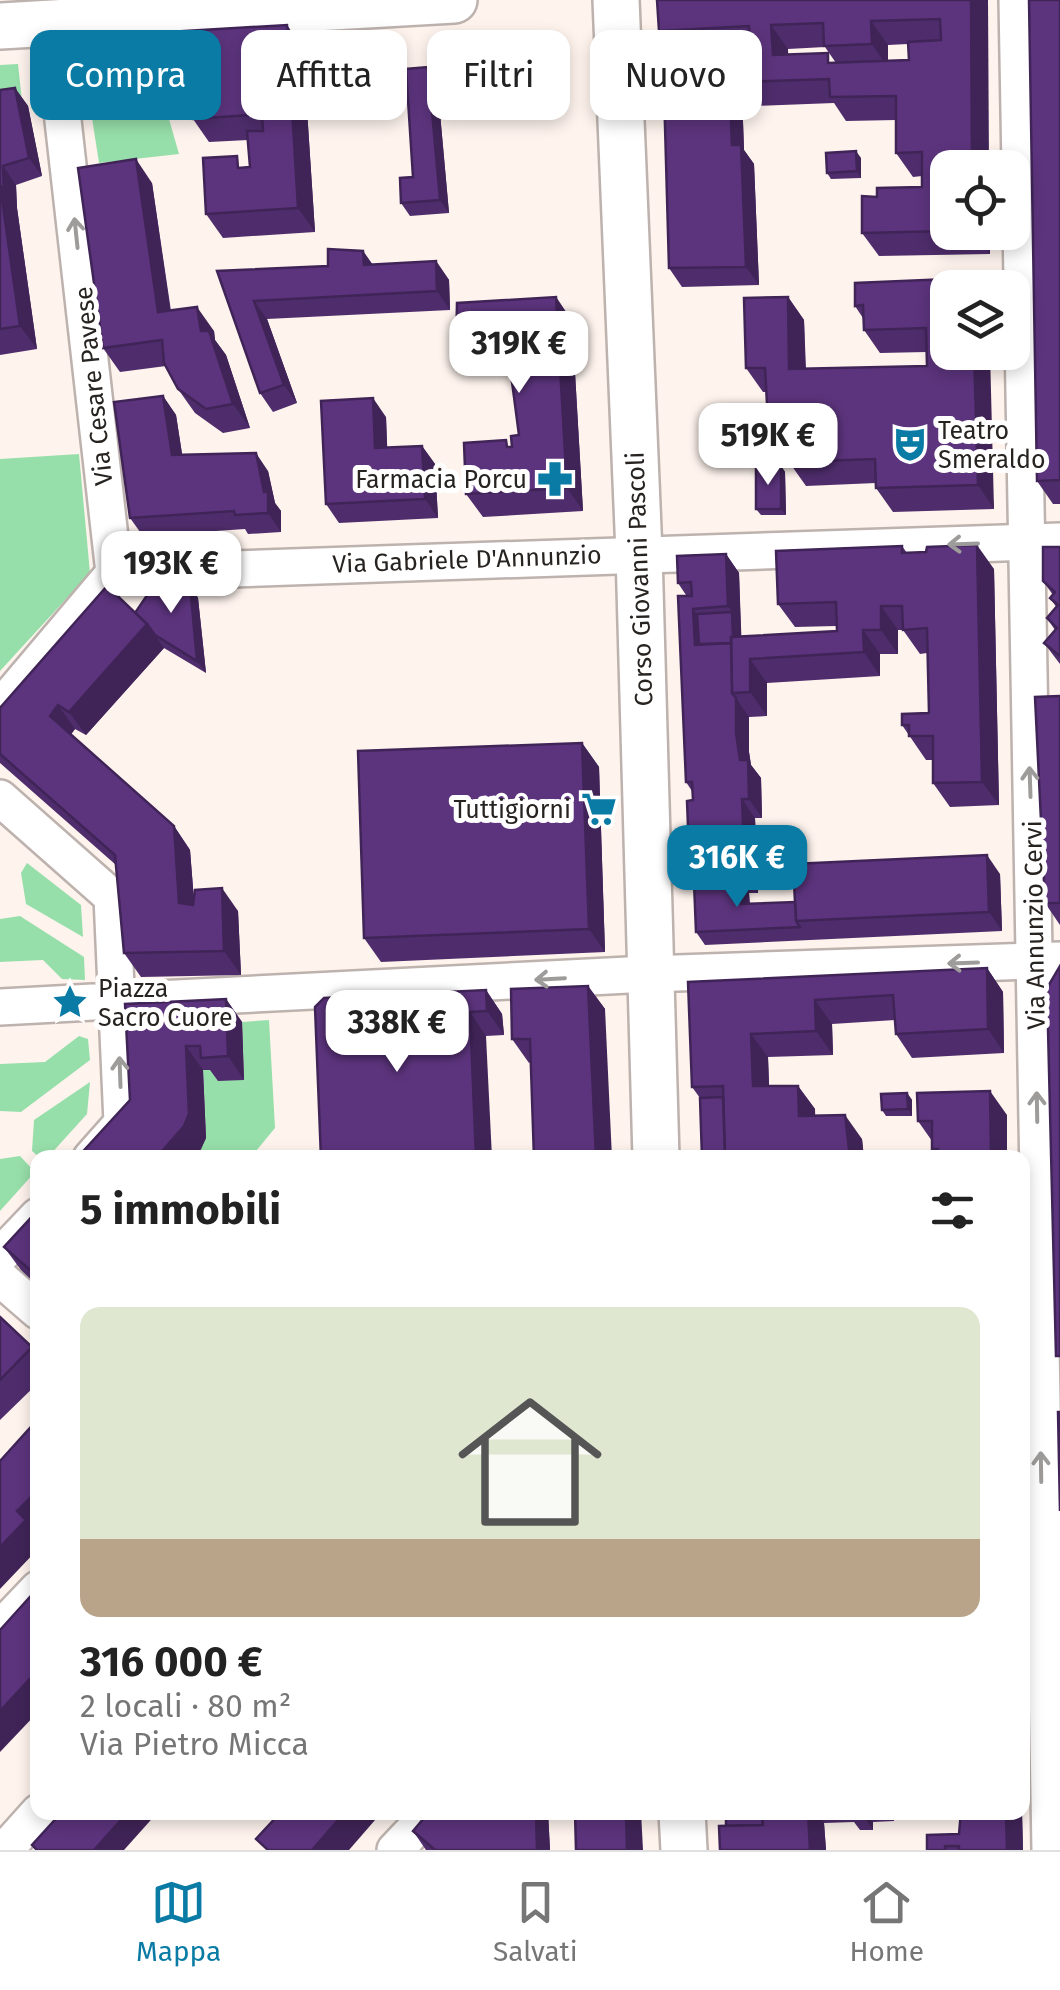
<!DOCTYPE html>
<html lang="it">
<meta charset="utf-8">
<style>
:root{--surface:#fff;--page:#f2f2f2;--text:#222;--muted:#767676;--line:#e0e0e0;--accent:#097ba4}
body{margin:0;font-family:"Fira Sans",sans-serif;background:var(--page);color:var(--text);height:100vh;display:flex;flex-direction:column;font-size:38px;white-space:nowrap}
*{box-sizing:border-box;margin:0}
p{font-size:32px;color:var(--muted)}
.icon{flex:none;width:55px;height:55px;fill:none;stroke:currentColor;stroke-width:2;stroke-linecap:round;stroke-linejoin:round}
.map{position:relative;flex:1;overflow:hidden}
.side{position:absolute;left:30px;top:1150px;width:1000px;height:670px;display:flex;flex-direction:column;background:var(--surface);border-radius:20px;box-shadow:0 5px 15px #0003}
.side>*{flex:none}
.guide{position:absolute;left:30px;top:30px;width:1000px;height:90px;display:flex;gap:20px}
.controls{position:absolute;left:930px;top:150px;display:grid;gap:20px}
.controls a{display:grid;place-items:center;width:100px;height:100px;border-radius:20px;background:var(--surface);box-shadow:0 5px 15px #0003;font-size:50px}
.price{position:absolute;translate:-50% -85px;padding:0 22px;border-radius:20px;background:#fff;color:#222;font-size:32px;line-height:65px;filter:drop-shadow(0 2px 5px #0008)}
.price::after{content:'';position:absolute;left:50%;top:60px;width:30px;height:22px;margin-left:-15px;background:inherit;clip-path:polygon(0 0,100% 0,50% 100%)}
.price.on{background:var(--accent);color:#fff}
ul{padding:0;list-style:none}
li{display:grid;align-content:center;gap:20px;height:530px;padding:0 50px}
li span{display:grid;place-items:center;height:310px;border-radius:20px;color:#555}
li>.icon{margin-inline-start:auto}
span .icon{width:180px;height:180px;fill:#fffc;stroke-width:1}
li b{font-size:42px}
h2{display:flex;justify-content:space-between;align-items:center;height:120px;padding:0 50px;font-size:42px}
.tag{padding:0 35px;border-radius:20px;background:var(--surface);box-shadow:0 5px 15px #0003;font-size:35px;line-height:90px}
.tag.on{background:var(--accent);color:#fff}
.tabs{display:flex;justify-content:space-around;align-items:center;height:140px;border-top:2px solid var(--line);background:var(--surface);font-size:28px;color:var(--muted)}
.tabs a{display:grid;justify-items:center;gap:5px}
.tabs .on{color:var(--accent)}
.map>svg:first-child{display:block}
.green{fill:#97dfaa}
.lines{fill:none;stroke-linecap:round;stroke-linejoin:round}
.minor-casing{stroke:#bdb2ad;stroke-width:40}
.major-casing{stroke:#bdb2ad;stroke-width:50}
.minor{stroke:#fff;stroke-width:35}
.major{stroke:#fff;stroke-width:45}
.wall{fill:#4f2d6c;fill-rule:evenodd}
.shaded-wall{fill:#402458}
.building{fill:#5c347d;stroke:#402458;stroke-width:2.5;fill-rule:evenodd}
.oneway{stroke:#9e9c9b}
.labels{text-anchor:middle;stroke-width:10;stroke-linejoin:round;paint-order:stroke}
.street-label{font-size:25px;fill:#272321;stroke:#fff}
.poi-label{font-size:25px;fill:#272321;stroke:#fff;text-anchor:start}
</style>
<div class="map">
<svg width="1060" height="1850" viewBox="0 0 1060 1850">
<rect width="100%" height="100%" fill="#fef3ed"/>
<g class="green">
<path d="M151,56L179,154L99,163L83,60Z"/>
<path d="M18,64L22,101L0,104V65Z"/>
<path d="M79,454L90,573L0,671V459Z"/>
<path d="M27,863L81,905L83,937L26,904L21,873Z"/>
<path d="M20,916L84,957L85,980L62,979L43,960L0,962V919Z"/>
<path d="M269,1020L275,1128L251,1157L196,1158L206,1138L203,1070H217L244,1080L242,1022Z"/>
<path d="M79,1036L88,1039L90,1060L21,1112L0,1111V1064L45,1062Z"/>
<path d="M90,1082L87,1114L48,1157H39L32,1151L34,1120Z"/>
<path d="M20,1156L35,1172L0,1211V1159Z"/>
</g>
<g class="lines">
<defs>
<g id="minor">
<path d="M1017,0L1050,1850"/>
<path d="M114,573L1060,541"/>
<path d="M0,708L114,573L52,23"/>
<path d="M0,798L112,897L122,1123L91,1158"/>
<path d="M117,1001L648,974L1060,960"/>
<path d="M0,1007L93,1002"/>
<path d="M0,1256L38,1216"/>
<path d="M0,1278L38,1311"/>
<path d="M0,1629L38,1589"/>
<path d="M5,1850L39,1812"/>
<path d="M395,1850L431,1812"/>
</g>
<g id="major">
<path d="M616,0L639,553L656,1158"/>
<path d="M0,26L454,0"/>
<path d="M682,1812L684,1850"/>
</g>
</defs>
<use href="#minor" class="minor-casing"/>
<use href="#major" class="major-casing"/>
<use href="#minor" class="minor"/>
<use href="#major" class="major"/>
</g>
<g class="wall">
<path d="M988,0L948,168V232H989L990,254L879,256L862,233L877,197L922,187V176L913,177L896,153V120L846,121L834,103L752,106L735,82L751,57V50L714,52V78L729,74L742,93L744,150L754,164L759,285L682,287L669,268L666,42L659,31ZM908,44L909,60L888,61V45ZM825,47L836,63L788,55V49Z"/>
<path d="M1060,0V504H1053L1037,481Z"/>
<path d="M287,25L303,49L315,232L223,238L206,214L245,167H250L248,140L209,142L193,119L192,104H188L172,80Z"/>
<path d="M437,80L449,213L410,216L401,203L413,177Z"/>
<path d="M15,88L28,106L42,176L16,185L17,208L37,349L0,355V90Z"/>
<path d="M861,158V178L831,179L827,173Z"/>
<path d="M152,183L171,311L214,331L215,340L226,355L250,428L223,433L195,413L178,389L166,366L120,372L103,348Z"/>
<path d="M363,251L373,265L436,261L449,280L450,310L267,319L297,403L273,412L260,393L217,271L328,266Z"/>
<path d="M972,278L994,509L893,512L876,488V483L806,486L789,462L788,428H783L767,404L766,392H763L746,368L788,297L804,320L806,369L927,366L926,352L880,353L864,330L863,318L855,306Z"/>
<path d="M556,297L572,321L583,511L483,517L466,494L511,447L519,435L516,369L472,376L456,352Z"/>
<path d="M163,396L176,415L182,454L268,471L275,503L281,511V532L248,534L245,529L143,536L130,518Z"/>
<path d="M386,417L387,448L422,446L435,464L438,518L339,523L326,504Z"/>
<path d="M781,466L785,472L786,515H761L756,509Z"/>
<path d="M902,546L907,553L994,569L999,805L950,807L933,783V760H926L902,725L929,713L927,653L920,654L903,630H898V654H880V676L767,683V716L749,717V752L751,765L761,778L762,818H755L758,893H749L750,904L795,902L1000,874L1002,931L705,945L696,932L694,882L690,877L693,800L692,791L686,782V595L678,583L726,554L739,573L741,637L837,631L836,626L795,627L778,604Z"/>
<path d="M1060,547V664L1044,643L1055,630L1047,618L1057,608L1050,598L1053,595L1043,581Z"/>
<path d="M190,585L198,598L206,673L164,648L86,735L75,729L71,734L174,826L190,850L194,900L238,911L241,975L141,977L124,953L116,865L0,763V708L135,613Z"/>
<path d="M1060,696V925L1045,903Z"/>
<path d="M582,743L599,767L605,952L381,962L364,938Z"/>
<path d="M987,968L1003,992L1004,1053L912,1058L896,1034L895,1020L832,1024L833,1055L768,1057L769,1086H798L815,1109V1116L862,1139L864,1158H702L700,1098L692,1087L688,982Z"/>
<path d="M588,986L605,1009L529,1063L512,1039Z"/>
<path d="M486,990L502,1014L504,1035L486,1036L321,1158Z"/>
<path d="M226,999L242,1022L244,1080L218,1081L210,1070H203L206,1138L201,1149L194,1158H77Z"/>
<path d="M907,1093L912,1100V1116H886L882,1110Z"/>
<path d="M1007,1115V1158H937L932,1149V1141L918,1121Z"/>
<path d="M38,1202V1286L21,1270L4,1247L36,1212L33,1207Z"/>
<path d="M0,1317L32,1347L38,1355V1383L0,1420Z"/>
<path d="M548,1812L550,1850H426L413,1831Z"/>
<path d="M726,1812H894V1821L873,1822V1830H860L854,1822L824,1823L826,1850H720L726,1826Z"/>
<path d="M937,1812H1022L1023,1850H927L959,1834L960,1820H942Z"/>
</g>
<g class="shaded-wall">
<path d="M971,0H988L989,168H972Z"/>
<path d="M871,21L888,45V68L872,44Z"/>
<path d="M287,25L303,49L315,232L298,208Z"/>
<path d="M771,25L788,49L789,79L773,55Z"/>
<path d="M705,40L714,52L715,107L706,94Z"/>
<path d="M428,67L437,80L449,213L440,200Z"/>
<path d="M729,74L742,93L744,150L754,164L759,285L746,267L732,145Z"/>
<path d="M15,88L28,106L42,176L29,158Z"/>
<path d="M856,151L861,158V178L857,171Z"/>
<path d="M136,159L152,183L174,336L158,312Z"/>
<path d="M3,166L16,185L17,208L37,349L20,326L0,185Z"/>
<path d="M974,232H989L990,254Z"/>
<path d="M363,251L376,270L364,265Z"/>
<path d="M436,261L449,280L450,310L437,291Z"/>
<path d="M556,297L572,321L583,511L567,488Z"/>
<path d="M788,297L804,320L806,393L789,369Z"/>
<path d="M254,301L267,319L297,403L284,385Z"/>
<path d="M197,307L214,331L215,340L226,355L250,428L233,404L201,331Z"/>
<path d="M974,352H990L994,509L978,485Z"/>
<path d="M163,396L176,415L185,473L172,455Z"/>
<path d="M373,398L386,417L388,467L375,448Z"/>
<path d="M422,446L435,464L438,518L425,499Z"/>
<path d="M256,453L268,471L275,503L281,511V532L268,513Z"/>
<path d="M781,466L785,472L786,515L781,509Z"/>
<path d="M977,545L994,569L999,805L982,782Z"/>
<path d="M726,554L739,573L742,653L733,648L732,612L728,606Z"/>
<path d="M190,585L198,598L206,673L197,661Z"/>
<path d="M881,606L898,630V654L881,630Z"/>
<path d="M693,609L706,627L699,650L695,645Z"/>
<path d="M147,624L164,648L86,735L69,712Z"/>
<path d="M863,630L880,654V676L864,652Z"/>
<path d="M750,659L767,683V716L750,692Z"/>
<path d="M736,698L749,717V752L751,765L761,778L762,818L749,799L740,760L736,733Z"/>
<path d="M58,705L75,729L67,740L50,716Z"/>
<path d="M582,743L599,767L605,952L589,929Z"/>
<path d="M742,799L755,818L758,893L745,874Z"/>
<path d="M174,826L190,850L196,926L179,903Z"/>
<path d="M987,855L1000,874L1002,931L989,912Z"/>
<path d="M740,880L749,893L750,917L741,904Z"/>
<path d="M222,888L238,911L241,975L224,951Z"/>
<path d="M987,968L1003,992L1004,1053L988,1029Z"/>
<path d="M588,986L605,1009L612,1158H596Z"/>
<path d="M486,990L502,1014L504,1035L487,1011Z"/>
<path d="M226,999L242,1022L244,1080L228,1056Z"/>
<path d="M815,1000L832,1024L833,1055L816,1031Z"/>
<path d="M470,1012L486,1036L492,1158H476Z"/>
<path d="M751,1034L768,1057L770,1110L753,1086Z"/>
<path d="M186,1046L203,1070L206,1138L201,1149L194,1158H156Z"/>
<path d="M798,1086L815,1109L816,1140L799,1116Z"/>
<path d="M990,1091L1007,1115V1158H991Z"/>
<path d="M907,1093L912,1100V1116L908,1109Z"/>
<path d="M845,1115L862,1139L864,1158H850Z"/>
<path d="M38,1490V1531L35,1533L38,1536V1549L0,1589V1547L17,1511Z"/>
<path d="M38,1670V1712L0,1752V1711Z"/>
<path d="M128,1812H158L124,1850H94Z"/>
<path d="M345,1812H382L349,1850H312Z"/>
<path d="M536,1812H548L550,1850H537Z"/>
<path d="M626,1812H641L643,1850H627Z"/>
<path d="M808,1812H817L824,1823L826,1850H810Z"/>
<path d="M861,1812H866L873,1822V1830Z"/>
<path d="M1006,1812H1022L1023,1850H1007Z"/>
</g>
<g class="building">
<path d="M657,0H971L972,168H948V231L862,233V196L877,197V188L922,187V152L896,153V96L830,97L829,79L735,82L734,58L751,57L749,26L659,31ZM940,19L941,40L908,42L909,60L828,63V53L773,55L771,25L823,23L824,46L872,44L871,21Z"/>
<path d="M1029,0H1060V480L1037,481Z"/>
<path d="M287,25L298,208L206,214L203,158L237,156L238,168L250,167L247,131H263L262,114L193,119L191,91L199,90L198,79L172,80L169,32Z"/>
<path d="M705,40L706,85L702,89L668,90L666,42Z"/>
<path d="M428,67L440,200L401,203L400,178L413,177L406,69Z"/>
<path d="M729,74L732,145H741L746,267L669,268L664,90L702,89L712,79Z"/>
<path d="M15,88L29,158L3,166L4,190L0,185V90Z"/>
<path d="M856,151L857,171L827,173L826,153Z"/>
<path d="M136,159L158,312L197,307L201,331H209L233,404L206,409L178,389L164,363L162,340L103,348L78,168Z"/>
<path d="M0,185L20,326L0,329Z"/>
<path d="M328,249L363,251L364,265L436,261L437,291L254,301L284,385L260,393L217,271L328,266Z"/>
<path d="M972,278V288H948V352H974L978,485L876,488L875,459L789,462L787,404H767L765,368H746L744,298L788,297L789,369L927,366L926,328L864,330L863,305L855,306V283Z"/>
<path d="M556,297L567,488L466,494L464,443L506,440L507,447H512L511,436L519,435L511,374H516L515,352L507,353V345L456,352L457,303Z"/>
<path d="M163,396L172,455L256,453L264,492H268V513L235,515L234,511L130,518L114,402Z"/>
<path d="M373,398L375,448L422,446L425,499L326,504L321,401Z"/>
<rect x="756" y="466" width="25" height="43"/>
<path d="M977,545L982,782L933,783V736H909V725H902V714L929,713L927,628L903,630L902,606H881V630H863L864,652L750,659V692L732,693L731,637L837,631L836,602L778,604L776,551L902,546V553L926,552L927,547Z"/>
<path d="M1043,547H1060V656L1044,643L1057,628L1047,618L1058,605L1050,598L1055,592L1043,581Z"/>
<path d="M726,554L728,606L693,609L695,645L731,643L732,693L736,698V733L740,760H748L749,799H742L745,874L690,877L687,801L693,800L692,782H686L678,596H692L691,582L678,583L677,556Z"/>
<path d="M156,582L190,585L197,661L155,635L147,624L135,613Z"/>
<path d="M107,586L147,624L69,712L58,705L50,716L174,826L179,903L193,905L195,890L222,888L224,951L124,953L115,855L0,754V708Z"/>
<path d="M732,612L733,637H731V643L699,644L697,614Z"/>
<path d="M1060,696V903H1045L1035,697Z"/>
<path d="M582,743L589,929L364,938L358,751Z"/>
<path d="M987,855L989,912L796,921L793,864Z"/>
<path d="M740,880L741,904L795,902L796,921L800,927L696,932L694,882Z"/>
<path d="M1060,966V1356H1056L1047,988Z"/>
<path d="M987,968L988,1029L896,1034L893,995L815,1000L816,1031L751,1034L753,1086H798L799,1116L845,1115L850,1158H725L723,1086L692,1087L688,982Z"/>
<path d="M588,986L596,1158H534L530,1039H512L511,989Z"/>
<path d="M486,990L487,1011L470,1012L476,1158H321L315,1007L324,998Z"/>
<path d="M226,999L228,1056L201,1058L200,1046H186L189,1114L184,1126L156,1158H77L130,1100L125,1004Z"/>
<path d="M990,1091L991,1158H938V1149H932V1121H918L917,1093Z"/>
<path d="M907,1093L908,1109L882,1110L881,1094Z"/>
<path d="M723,1097L725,1158H702L700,1098Z"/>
<path d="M38,1202V1277L4,1247L37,1211L33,1207Z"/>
<path d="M0,1317L32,1347L0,1380Z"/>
<path d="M1058,1412H1060V1511Z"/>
<path d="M38,1419V1490L17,1511L26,1520L0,1547V1461Z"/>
<path d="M38,1588V1670L0,1711V1630Z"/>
<path d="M62,1812H128L94,1850H37L32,1845Z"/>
<path d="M281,1812H345L312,1850H268L256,1839Z"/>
<path d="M429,1812H536L537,1850H435L413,1831Z"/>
<path d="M575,1812H626L627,1850H576Z"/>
<path d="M726,1812H762L763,1825L726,1826Z"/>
<path d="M762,1812H808L810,1850H720L719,1826L763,1825Z"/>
<path d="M961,1812H1006L1007,1850H959V1846H945V1850H927V1835L959,1834Z"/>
</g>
<defs><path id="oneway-shaft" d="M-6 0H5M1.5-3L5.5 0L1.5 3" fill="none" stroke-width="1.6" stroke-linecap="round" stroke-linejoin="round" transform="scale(2.5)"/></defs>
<g class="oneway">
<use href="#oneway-shaft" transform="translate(76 233) rotate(-96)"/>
<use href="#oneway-shaft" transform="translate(963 544) rotate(178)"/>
<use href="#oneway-shaft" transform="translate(1030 782) rotate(-92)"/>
<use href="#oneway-shaft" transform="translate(963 963) rotate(178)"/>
<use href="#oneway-shaft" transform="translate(550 979) rotate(177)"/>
<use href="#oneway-shaft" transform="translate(120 1072) rotate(-92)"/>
<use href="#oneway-shaft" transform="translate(1037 1107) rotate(-91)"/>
<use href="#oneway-shaft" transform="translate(1041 1467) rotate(-91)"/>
</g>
<defs>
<symbol id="theatre-bare" viewBox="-9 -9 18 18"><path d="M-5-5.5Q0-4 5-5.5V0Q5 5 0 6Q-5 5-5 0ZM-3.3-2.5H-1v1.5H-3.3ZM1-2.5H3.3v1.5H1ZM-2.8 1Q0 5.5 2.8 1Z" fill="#097ba4" stroke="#fff" stroke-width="2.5" paint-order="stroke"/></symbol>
<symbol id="pharmacy-bare" viewBox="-9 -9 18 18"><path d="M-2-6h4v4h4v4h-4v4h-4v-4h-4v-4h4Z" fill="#097ba4" stroke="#fff" stroke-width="2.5" paint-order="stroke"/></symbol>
<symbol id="supermarket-bare" viewBox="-9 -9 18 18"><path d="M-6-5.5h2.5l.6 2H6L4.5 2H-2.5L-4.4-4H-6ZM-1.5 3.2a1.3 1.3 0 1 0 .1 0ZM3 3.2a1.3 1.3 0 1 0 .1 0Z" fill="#097ba4" stroke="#fff" stroke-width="2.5" paint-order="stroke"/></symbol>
<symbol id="sight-bare" viewBox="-9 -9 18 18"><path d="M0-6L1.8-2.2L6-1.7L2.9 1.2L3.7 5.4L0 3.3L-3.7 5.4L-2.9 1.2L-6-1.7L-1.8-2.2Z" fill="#097ba4" stroke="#fff" stroke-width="2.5" paint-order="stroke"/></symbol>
</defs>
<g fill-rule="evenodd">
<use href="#theatre-bare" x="885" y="419" width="50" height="50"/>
<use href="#pharmacy-bare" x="530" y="454" width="50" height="50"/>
<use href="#supermarket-bare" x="574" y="784" width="50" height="50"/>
<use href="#sight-bare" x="45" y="977" width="50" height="50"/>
</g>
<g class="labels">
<g class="street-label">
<text transform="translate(93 386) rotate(-96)" y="9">Via Cesare Pavese</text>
<text transform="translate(467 559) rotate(-2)" y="9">Via Gabriele D'Annunzio</text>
<text transform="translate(639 579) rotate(-92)" y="9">Corso Giovanni Pascoli</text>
<text transform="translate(1034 925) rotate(-91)" y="9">Via Annunzio Cervi</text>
</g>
<g class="poi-label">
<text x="938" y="439">Teatro<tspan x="938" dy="29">Smeraldo</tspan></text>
<text x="527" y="488" text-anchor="end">Farmacia Porcu</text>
<text x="571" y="818" text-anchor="end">Tuttigiorni</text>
<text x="98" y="997">Piazza<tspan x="98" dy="29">Sacro Cuore</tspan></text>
</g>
</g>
</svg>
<div class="controls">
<a><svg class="icon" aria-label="locate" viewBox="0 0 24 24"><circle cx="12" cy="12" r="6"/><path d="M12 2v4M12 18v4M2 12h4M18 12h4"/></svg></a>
<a><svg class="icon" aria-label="layers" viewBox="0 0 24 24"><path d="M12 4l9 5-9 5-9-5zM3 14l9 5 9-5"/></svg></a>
</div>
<b class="price" style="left:519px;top:396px">319K €</b>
<b class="price" style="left:768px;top:488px">519K €</b>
<b class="price" style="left:171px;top:616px">193K €</b>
<b class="price on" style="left:737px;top:910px">316K €</b>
<b class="price" style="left:397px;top:1075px">338K €</b>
<div class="guide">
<a class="tag on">Compra</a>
<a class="tag">Affitta</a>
<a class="tag">Filtri</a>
<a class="tag">Nuovo</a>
</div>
<section class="side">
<h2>5 immobili<svg class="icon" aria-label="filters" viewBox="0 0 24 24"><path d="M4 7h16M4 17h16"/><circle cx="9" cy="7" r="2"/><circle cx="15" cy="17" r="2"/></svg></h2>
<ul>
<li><span style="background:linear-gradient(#dfe7d0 75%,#b9a48a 0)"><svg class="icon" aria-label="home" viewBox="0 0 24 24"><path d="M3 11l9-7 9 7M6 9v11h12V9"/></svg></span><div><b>316 000 €</b><p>2 locali · 80 m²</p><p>Via Pietro Micca</p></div></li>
</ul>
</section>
</div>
<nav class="tabs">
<a class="on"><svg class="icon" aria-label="map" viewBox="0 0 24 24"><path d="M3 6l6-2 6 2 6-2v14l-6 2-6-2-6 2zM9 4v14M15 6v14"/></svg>Mappa</a>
<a><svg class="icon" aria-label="saved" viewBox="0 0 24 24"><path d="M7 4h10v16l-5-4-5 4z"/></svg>Salvati</a>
<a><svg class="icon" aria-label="home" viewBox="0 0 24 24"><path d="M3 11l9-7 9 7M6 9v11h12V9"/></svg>Home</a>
</nav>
